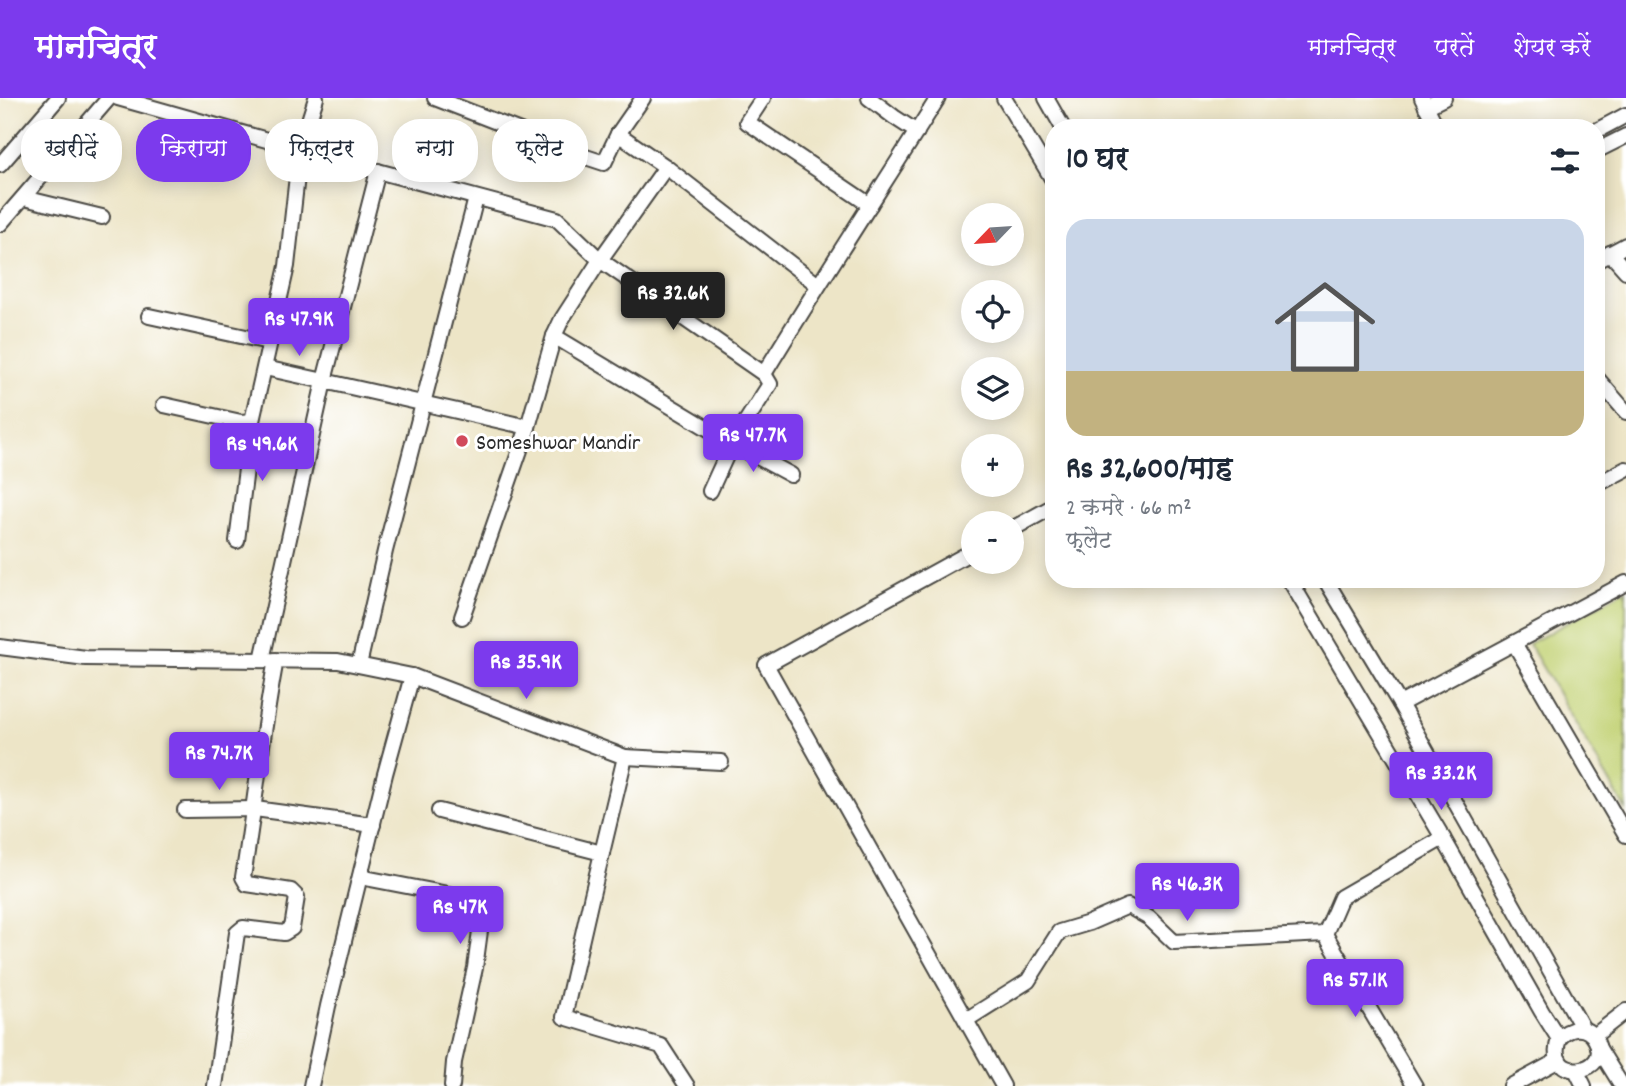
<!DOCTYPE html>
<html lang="hi">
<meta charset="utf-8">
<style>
:root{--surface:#fff;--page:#f6f6f7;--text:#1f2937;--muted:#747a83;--line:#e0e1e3;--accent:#7c3aed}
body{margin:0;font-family:Dekko,"Playpen Sans Deva",sans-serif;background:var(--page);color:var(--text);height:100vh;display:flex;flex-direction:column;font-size:26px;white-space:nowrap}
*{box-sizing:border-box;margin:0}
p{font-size:23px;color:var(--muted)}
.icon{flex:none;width:38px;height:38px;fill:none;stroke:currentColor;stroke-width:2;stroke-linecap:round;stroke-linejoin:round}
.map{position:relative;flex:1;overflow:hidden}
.side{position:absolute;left:1045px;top:21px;width:560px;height:469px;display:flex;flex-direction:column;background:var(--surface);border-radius:28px;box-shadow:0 4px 18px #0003}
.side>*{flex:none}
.top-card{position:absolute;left:21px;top:21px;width:665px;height:63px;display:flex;gap:14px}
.needle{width:46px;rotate:245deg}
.buttons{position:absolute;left:961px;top:105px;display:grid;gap:14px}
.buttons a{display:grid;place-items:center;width:63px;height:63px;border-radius:50%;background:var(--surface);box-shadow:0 4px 18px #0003;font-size:35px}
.price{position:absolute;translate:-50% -60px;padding:0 16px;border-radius:7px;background:var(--accent);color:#fff;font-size:23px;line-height:46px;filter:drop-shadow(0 2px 4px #0008)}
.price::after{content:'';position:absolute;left:50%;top:42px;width:21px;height:16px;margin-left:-10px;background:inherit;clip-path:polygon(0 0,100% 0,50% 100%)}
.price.on{background:#222;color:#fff}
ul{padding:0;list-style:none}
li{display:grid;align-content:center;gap:14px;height:371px;padding:0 21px}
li+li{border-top:2px solid var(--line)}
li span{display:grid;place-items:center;height:217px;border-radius:21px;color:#555}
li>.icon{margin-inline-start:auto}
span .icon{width:126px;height:126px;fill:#fffc;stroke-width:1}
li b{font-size:30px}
h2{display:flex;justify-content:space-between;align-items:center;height:84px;padding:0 21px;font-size:30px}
.chip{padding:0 24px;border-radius:28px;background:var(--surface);box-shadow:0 4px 18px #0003;font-size:24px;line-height:63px}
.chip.on{background:var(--accent);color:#fff}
header{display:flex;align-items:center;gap:42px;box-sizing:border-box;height:98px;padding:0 35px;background:var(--accent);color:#fff}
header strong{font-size:33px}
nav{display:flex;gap:38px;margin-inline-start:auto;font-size:24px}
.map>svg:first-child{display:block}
.green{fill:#c2d274;stroke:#767e50;stroke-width:2}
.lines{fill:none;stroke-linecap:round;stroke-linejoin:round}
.minor-casing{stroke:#484742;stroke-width:18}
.minor{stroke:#fff;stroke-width:14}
.poi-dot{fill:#d1495b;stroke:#fff;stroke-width:2.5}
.labels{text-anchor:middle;stroke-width:6;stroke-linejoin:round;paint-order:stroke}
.poi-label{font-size:23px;fill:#2b2b2b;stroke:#fff;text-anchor:start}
</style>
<header>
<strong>मानचित्र</strong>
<nav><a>मानचित्र</a><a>परतें</a><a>शेयर करें</a></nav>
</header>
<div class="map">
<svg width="1626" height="988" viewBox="0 0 1626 988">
<rect width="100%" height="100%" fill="#fff"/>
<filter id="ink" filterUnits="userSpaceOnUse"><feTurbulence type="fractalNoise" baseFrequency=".0143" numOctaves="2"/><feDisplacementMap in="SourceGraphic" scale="14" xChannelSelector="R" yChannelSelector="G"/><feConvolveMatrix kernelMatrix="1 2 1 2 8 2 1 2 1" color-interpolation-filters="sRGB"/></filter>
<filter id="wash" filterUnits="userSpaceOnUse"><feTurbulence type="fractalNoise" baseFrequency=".00686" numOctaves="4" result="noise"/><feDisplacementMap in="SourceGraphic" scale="28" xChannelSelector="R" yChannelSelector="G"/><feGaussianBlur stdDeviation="1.57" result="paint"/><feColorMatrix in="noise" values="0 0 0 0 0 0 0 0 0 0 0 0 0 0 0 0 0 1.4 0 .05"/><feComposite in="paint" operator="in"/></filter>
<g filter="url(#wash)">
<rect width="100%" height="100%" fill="#ede5c7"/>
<path class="green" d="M1626,492V712L1529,546Z"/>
</g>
<g filter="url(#ink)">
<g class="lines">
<defs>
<g id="minor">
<path d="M118,0L366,70L557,121L600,162L764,276L770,286L732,345L554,238"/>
<path d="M435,0L520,33L534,42L604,65L618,36L643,0"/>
<path d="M763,0L747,24L870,107"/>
<path d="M869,0L894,19L917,34"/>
<path d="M1004,0L1054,84"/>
<path d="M1046,0L1063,30"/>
<path d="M1422,0L1437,30"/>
<path d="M1426,9L1444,0"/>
<path d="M1596,33L1626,17"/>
<path d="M1596,53L1626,38"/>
<path d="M0,67L58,0"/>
<path d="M666,69L818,187"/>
<path d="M378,73L324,283L528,329"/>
<path d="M24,100L102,119"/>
<path d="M0,126L109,0"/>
<path d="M1610,155L1626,173"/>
<path d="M1596,163L1626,147"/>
<path d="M149,218L269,244"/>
<path d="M764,276C820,183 880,92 938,0"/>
<path d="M1596,279L1626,314"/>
<path d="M164,307L241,324L252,323"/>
<path d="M1596,387L1626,371"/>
<path d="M710,393L732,345L791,377"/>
<path d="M1012,431L1054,408"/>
<path d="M237,443L252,323L287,168L300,51L316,0"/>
<path d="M973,453L766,567L1003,988"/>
<path d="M1289,481L1443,740L1542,914L1559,941C1543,987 1616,976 1595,941C1586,926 1569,929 1559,941"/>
<path d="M1325,481L1400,606L1583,931"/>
<path d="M462,519L528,329L554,238L562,221L600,162L666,69L618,36"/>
<path d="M1514,545L1626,737"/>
<path d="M0,549L86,560L338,563L412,578L625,659L591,801L564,919L661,948L687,988"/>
<path d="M262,562L324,283L265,270"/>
<path d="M359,567L385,453L476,100"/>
<path d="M1400,606L1626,485"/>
<path d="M625,659L721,664"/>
<path d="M185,712L255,711L373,727"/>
<path d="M439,713L602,755"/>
<path d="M360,779L484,803L475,870L454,964L452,988"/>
<path d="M1325,836L1415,988"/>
<path d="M966,922L1028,883L1059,834L1089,825L1128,808L1149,820L1174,844L1325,836L1341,799L1443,740"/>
<path d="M1594,938L1626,913"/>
<path d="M1598,949L1622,988"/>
<path d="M1576,972L1584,988"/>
<path d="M215,988L237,835L243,830L284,835L292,830L297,799L291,793L247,786L243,779C255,707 262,634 276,562"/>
<path d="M311,988L328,908L385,676L412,578"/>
<path d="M1511,988L1559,962"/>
</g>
</defs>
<use href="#minor" class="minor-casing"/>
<use href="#minor" class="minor"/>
</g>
</g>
<circle class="poi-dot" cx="462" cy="343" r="7"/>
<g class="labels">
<g class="poi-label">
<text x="476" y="351">Someshwar Mandir</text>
</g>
</g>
</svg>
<div class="buttons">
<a><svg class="needle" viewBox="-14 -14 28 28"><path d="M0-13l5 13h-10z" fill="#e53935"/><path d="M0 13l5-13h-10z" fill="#747a83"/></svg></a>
<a><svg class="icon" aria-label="locate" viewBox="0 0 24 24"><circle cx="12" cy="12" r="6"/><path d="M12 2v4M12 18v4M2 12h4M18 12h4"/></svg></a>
<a><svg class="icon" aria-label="layers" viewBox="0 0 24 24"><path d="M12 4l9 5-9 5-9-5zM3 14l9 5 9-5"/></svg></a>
<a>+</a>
<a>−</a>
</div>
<b class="price on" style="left:673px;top:234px">Rs 32.6K</b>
<b class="price" style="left:299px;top:260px">Rs 47.9K</b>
<b class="price" style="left:753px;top:376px">Rs 47.7K</b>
<b class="price" style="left:262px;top:385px">Rs 49.6K</b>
<b class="price" style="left:526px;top:603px">Rs 35.9K</b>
<b class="price" style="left:219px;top:694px">Rs 74.7K</b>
<b class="price" style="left:1441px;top:714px">Rs 33.2K</b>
<b class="price" style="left:1187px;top:825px">Rs 46.3K</b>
<b class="price" style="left:460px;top:848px">Rs 47K</b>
<b class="price" style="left:1355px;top:921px">Rs 57.1K</b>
<div class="top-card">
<a class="chip">खरीदें</a>
<a class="chip on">किराया</a>
<a class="chip">फ़िल्टर</a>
<a class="chip">नया</a>
<a class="chip">फ़्लैट</a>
</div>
<section class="side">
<h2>10 घर<svg class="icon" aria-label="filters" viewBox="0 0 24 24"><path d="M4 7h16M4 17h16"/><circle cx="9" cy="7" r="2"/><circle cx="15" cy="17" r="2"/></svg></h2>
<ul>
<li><span style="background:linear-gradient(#c9d6e8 70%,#c2b280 0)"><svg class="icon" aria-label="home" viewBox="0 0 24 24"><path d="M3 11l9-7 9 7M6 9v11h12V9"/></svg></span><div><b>Rs 32,600/माह</b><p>2 कमरे · 66 m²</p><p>फ़्लैट</p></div></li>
</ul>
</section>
</div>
